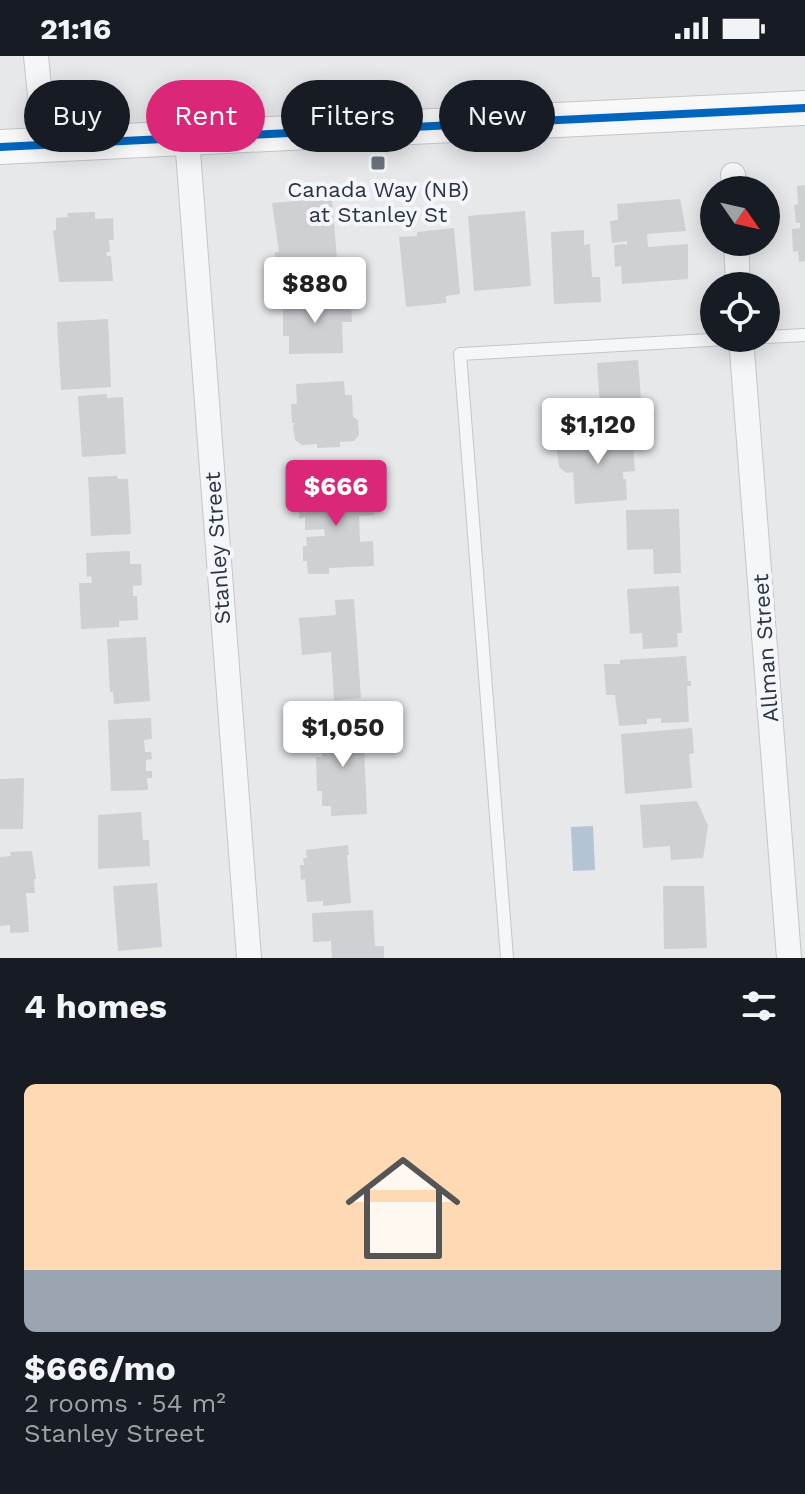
<!DOCTYPE html>
<meta charset="utf-8">
<style>
:root{--surface:#171b24;--page:#20242c;--text:#f1f3f6;--muted:#9ea1a6;--accent:#db2777}
body{margin:0;font-family:"Work Sans",sans-serif;background:var(--page);color:var(--text);height:100vh;display:flex;flex-direction:column;font-size:30px;white-space:nowrap}
*{box-sizing:border-box;margin:0}
p{font-size:26px;color:var(--muted)}
.icon{flex:none;width:44px;height:44px;fill:none;stroke:currentColor;stroke-width:2;stroke-linecap:round;stroke-linejoin:round}
.map{position:relative;height:902px;overflow:hidden}
.details{display:flex;flex-direction:column;background:var(--surface);flex:1}
.details>*{flex:none}
.hud{position:absolute;left:24px;top:24px;width:758px;height:72px;display:flex;gap:16px}
.needle{width:52px;rotate:124deg}
.controls{position:absolute;left:700px;top:120px;display:grid;gap:16px}
.controls a{display:grid;place-items:center;width:80px;height:80px;border-radius:50%;background:var(--surface);box-shadow:0 4px 20px #0003;font-size:40px}
.price{position:absolute;translate:-50% -68px;padding:0 18px;border-radius:8px;background:#fff;color:#222;font-size:26px;line-height:52px;filter:drop-shadow(0 2px 4px #0008)}
.price::after{content:'';position:absolute;left:50%;top:48px;width:24px;height:18px;margin-left:-12px;background:inherit;clip-path:polygon(0 0,100% 0,50% 100%)}
.price.on{background:var(--accent);color:#fff}
ul{padding:0;list-style:none}
li{display:grid;align-content:center;gap:16px;height:424px;padding:0 24px}
li span{display:grid;place-items:center;height:248px;border-radius:12px;color:#555}
li>.icon{margin-inline-start:auto}
span .icon{width:144px;height:144px;fill:#fffc;stroke-width:1}
li b{font-size:34px}
h2{display:flex;justify-content:space-between;align-items:center;height:96px;padding:0 24px;font-size:34px}
.chip{padding:0 28px;border-radius:36px;background:var(--surface);box-shadow:0 4px 20px #0003;font-size:28px;line-height:72px}
.chip.on{background:var(--accent);color:#fff}
.status{display:flex;justify-content:space-between;align-items:center;height:56px;padding:0 40px;background:var(--surface);direction:ltr}
.status svg{height:22px;fill:currentColor}
.map>svg:first-child{display:block}
.water{fill:#b4c4d5}
.building{fill:#ced0d3}
.lines{fill:none;stroke-linecap:round;stroke-linejoin:round}
.lane-casing{stroke:#c4c6c8;stroke-width:14}
.street-casing{stroke:#c4c6c8;stroke-width:26}
.secondary-casing{stroke:#c4c6c8;stroke-width:36}
.lane{stroke:#f5f6f7;stroke-width:12}
.street{stroke:#f5f6f7;stroke-width:24}
.secondary{stroke:#f8f8f8;stroke-width:34}
.bus-1-casing{stroke:#f4f6f9;stroke-width:14}
.bus-1{stroke:#0065bd;stroke-width:8}
.poi-dot{fill:#6c737f;stroke:#f4f6f9;stroke-width:3}
.labels{text-anchor:middle;stroke-width:8;stroke-linejoin:round;paint-order:stroke}
.poi-label{font-size:22px;fill:#2b3445;stroke:#f4f6f9}
.street-label{font-size:22px;fill:#2b3445;stroke:#f4f6f9}
</style>
<div class="status"><b>21:16</b><svg viewBox="0 0 49 12"><path d="M0 12V9h3v3zM5 12V6h3v6zM10 12V3h3v9zM15 12V0h3v12zM26 1h20v11H26zM47 4h2v5h-2z"/></svg></div>
<div class="map">
<svg width="805" height="902" viewBox="0 0 805 902">
<rect width="100%" height="100%" fill="#e6e8ea"/>
<path class="water" d="M593,770L595,814L573,815L571,771Z"/>
<g class="building">
<path d="M805,129V205L799,206L798,195L793,196L792,173L800,172V167H796L794,149L798,148L797,130Z"/>
<path d="M332,142L338,216L277,222L275,196H279L272,147Z"/>
<path d="M680,143L686,175L647,178L648,191L688,188V223L622,228L621,210L615,211L614,189L627,188V185L612,187L610,165L618,164L617,148Z"/>
<path d="M525,155L531,230L474,235L468,160Z"/>
<path d="M95,156V163L113,162L114,184H109L110,196H106L107,200H111L113,225L59,226L53,175L56,174V162L68,161L67,157Z"/>
<path d="M454,172L460,238L446,240V247L406,251L399,181L417,180V176Z"/>
<path d="M584,174V189L590,188L592,221H600L601,246L554,248L551,176Z"/>
<path d="M321,240V246L351,245L352,266H342L343,297L289,298V280H283V241Z"/>
<path d="M108,263L111,331L61,334L57,266Z"/>
<path d="M638,304L641,343L646,342L648,365L601,368L597,307Z"/>
<path d="M344,325L345,339H352L353,361L358,364L359,379L354,385L340,386V391L317,392V388L302,389L295,384L293,370L295,367H292L291,348H297L296,328Z"/>
<path d="M107,338V342L123,341L126,398L82,401L78,340Z"/>
<path d="M632,377L635,415L623,416V423H626L627,444L575,448L573,416L566,417L559,411L557,393L563,385L572,384L571,381Z"/>
<path d="M117,420L118,423H128L131,478L91,480L88,421Z"/>
<path d="M328,429V434L372,432L374,459L359,460L360,486L373,485L374,510L329,512V518H308L307,505H303V490H307L306,481L325,480L324,473L305,474V461L299,463L301,431Z"/>
<path d="M679,453L681,517L654,518L653,493L627,494L626,454Z"/>
<path d="M130,495V508H141L142,529L133,530V540H137L138,564L119,565V571L81,573L79,527H92L91,520L87,521L86,497Z"/>
<path d="M679,530L682,577H677L678,591L643,593L642,577L630,578L627,533Z"/>
<path d="M354,543L361,642L334,644L331,596L302,599L299,562L336,559L335,544Z"/>
<path d="M146,581L150,645L114,648L113,636H110L107,583Z"/>
<path d="M686,600L688,625H691V630H687L689,666L661,667V662L647,663V668L619,670L615,639H606L604,608H620V604Z"/>
<path d="M151,662L152,683L144,684L145,696H151L152,703L146,704V715H152V722H147L148,734L111,735L108,664Z"/>
<path d="M363,667L367,758L331,760V750H322V735H317L316,701H322L321,669Z"/>
<path d="M692,672L694,697L689,698L692,732L625,738L621,678Z"/>
<path d="M24,722L23,773H0V723Z"/>
<path d="M697,745L708,770L703,802L671,804L670,790L643,792L640,749Z"/>
<path d="M141,756L143,784H149L150,810L98,813V759Z"/>
<path d="M348,789L349,799H347L351,847L323,850V845L307,846L305,823L301,824L300,809H304L303,802H307L306,794Z"/>
<path d="M32,795L36,823H34L35,837H26L29,876L10,877V869L0,870V801L11,800L10,796Z"/>
<path d="M157,827L162,891L118,895L113,830Z"/>
<path d="M663,830H704L707,892L664,893Z"/>
<path d="M373,854L375,890H384V902H332L331,885L313,886L312,857Z"/>
</g>
<g class="lines">
<defs>
<g id="lane">
<path d="M766,281L805,279"/>
<path d="M507,902L460,298L745,282"/>
</g>
<g id="street">
<path d="M36,0L45,89"/>
<path d="M187,82L249,902"/>
<path d="M733,119L734,134"/>
<path d="M736,186L738,230"/>
<path d="M741,282L789,902"/>
</g>
<path id="secondary" d="M0,91L805,52"/>
</defs>
<use href="#lane" class="lane-casing"/>
<use href="#street" class="street-casing"/>
<use href="#secondary" class="secondary-casing"/>
<use href="#lane" class="lane"/>
<use href="#street" class="street"/>
<use href="#secondary" class="secondary"/>
<defs>
<path id="bus-1" d="M0,91L805,52"/>
</defs>
<use href="#bus-1" class="bus-1-casing"/>
<use href="#bus-1" class="bus-1"/>
</g>
<rect class="poi-dot" x="370" y="99" width="16" height="16" rx="4"/>
<g class="labels">
<g class="poi-label">
<text x="378" y="141">Canada Way (NB)<tspan x="378" dy="25">at Stanley St</tspan></text>
</g>
<g class="street-label">
<text transform="translate(217 492) rotate(-94)" y="8">Stanley Street</text>
<text transform="translate(765 592) rotate(-94)" y="8">Allman Street</text>
</g>
</g>
</svg>
<div class="controls">
<a><svg class="needle" viewBox="-14 -14 28 28"><path d="M0-13l5 13h-10z" fill="#e53935"/><path d="M0 13l5-13h-10z" fill="#9ea1a6"/></svg></a>
<a><svg class="icon" aria-label="locate" viewBox="0 0 24 24"><circle cx="12" cy="12" r="6"/><path d="M12 2v4M12 18v4M2 12h4M18 12h4"/></svg></a>
</div>
<b class="price" style="left:315px;top:269px">$880</b>
<b class="price" style="left:598px;top:410px">$1,120</b>
<b class="price on" style="left:336px;top:472px">$666</b>
<b class="price" style="left:343px;top:713px">$1,050</b>
<div class="hud">
<a class="chip">Buy</a>
<a class="chip on">Rent</a>
<a class="chip">Filters</a>
<a class="chip">New</a>
</div>
</div>
<section class="details">
<h2>4 homes<svg class="icon" aria-label="filters" viewBox="0 0 24 24"><path d="M4 7h16M4 17h16"/><circle cx="9" cy="7" r="2"/><circle cx="15" cy="17" r="2"/></svg></h2>
<ul>
<li><span style="background:linear-gradient(#ffd9b3 75%,#9aa5b1 0)"><svg class="icon" aria-label="home" viewBox="0 0 24 24"><path d="M3 11l9-7 9 7M6 9v11h12V9"/></svg></span><div><b>$666/mo</b><p>2 rooms · 54 m²</p><p>Stanley Street</p></div></li>
</ul>
</section>
